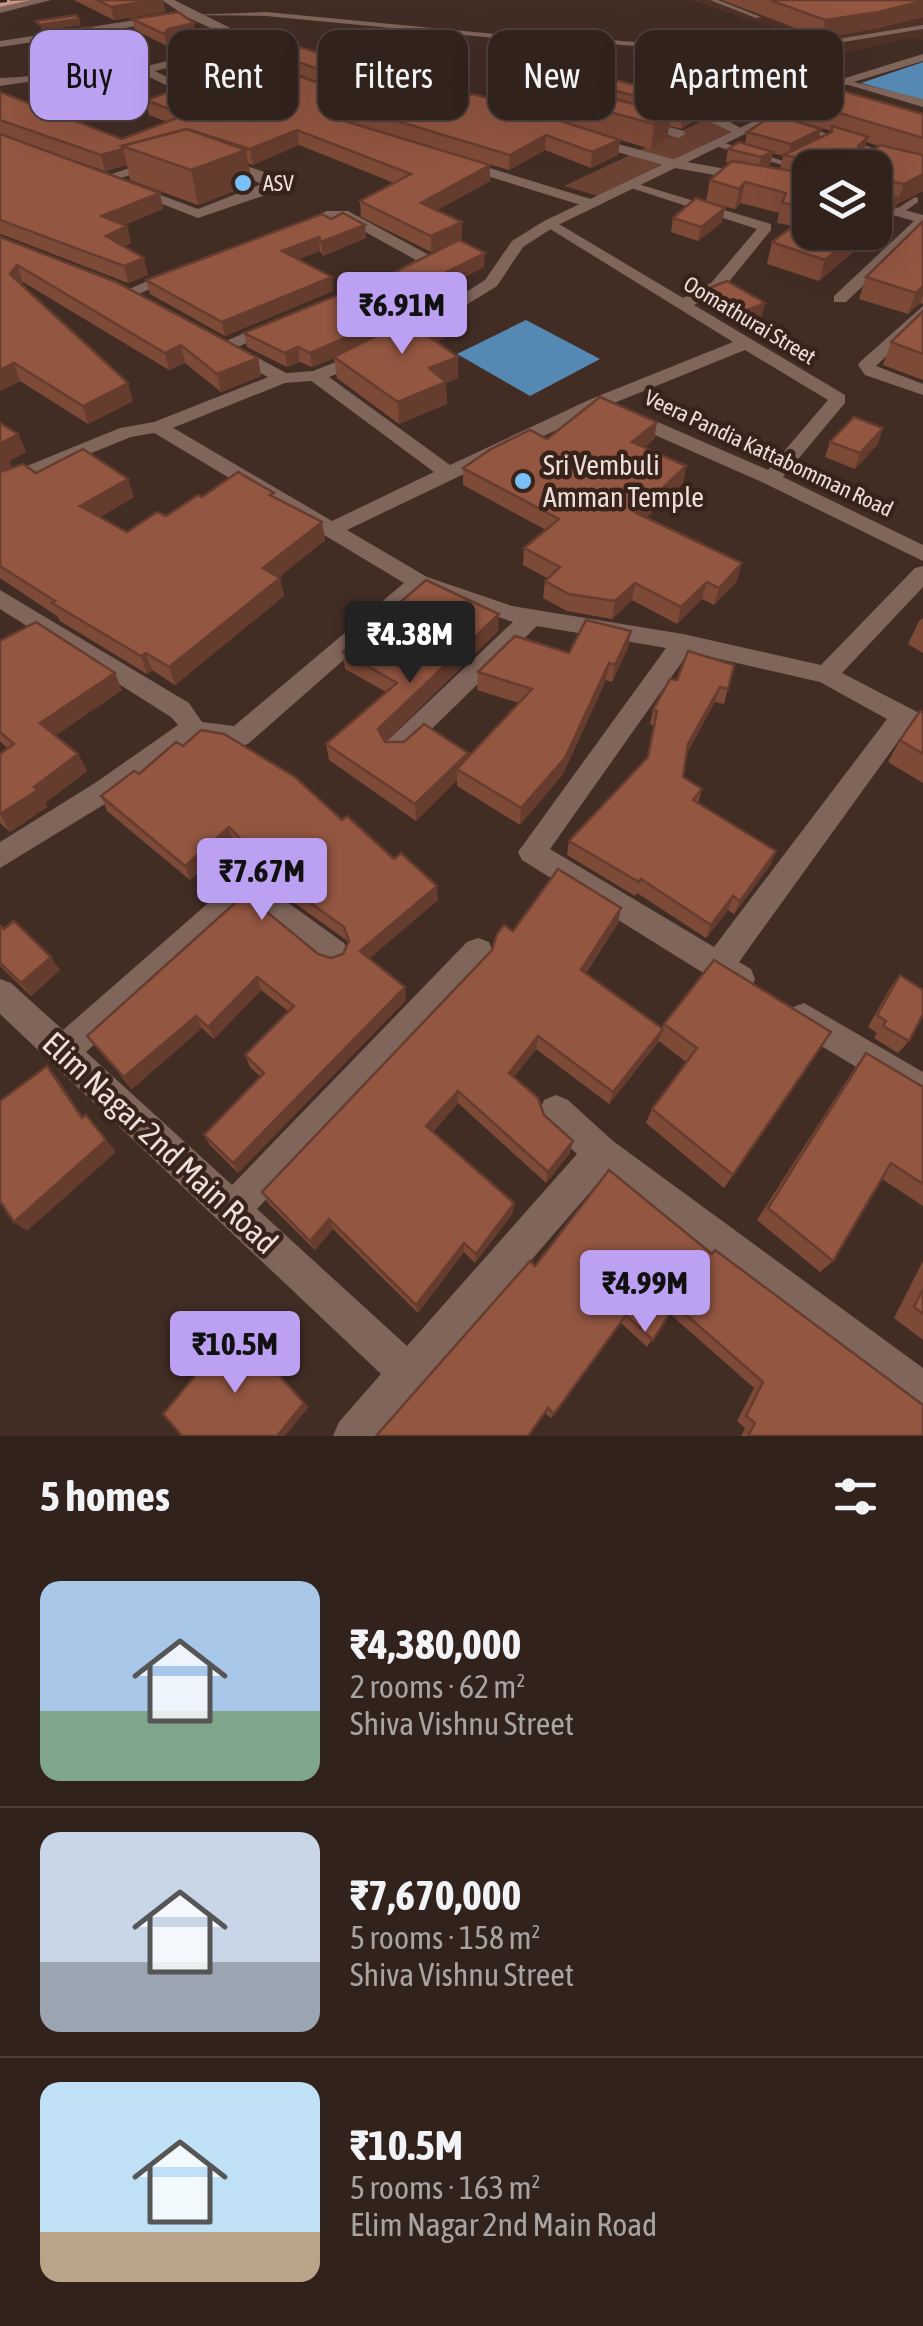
<!DOCTYPE html>
<meta charset="utf-8">
<style>
:root{--surface:#32221c;--page:#3a2a25;--text:#f1f3f6;--muted:#a8a4a3;--line:#4d3f3b;--accent:#bca0f2}
body{margin:0;font-family:"Asap Condensed",sans-serif;background:var(--page);color:var(--text);height:100vh;display:flex;flex-direction:column;font-size:38px;white-space:nowrap}
*{box-sizing:border-box;margin:0}
p{font-size:32px;color:var(--muted)}
.icon{flex:none;width:55px;height:55px;fill:none;stroke:currentColor;stroke-width:2;stroke-linecap:round;stroke-linejoin:round}
.map{position:relative;height:1436px;overflow:hidden}
.drawer{display:flex;flex-direction:column;background:var(--surface);flex:1}
.drawer>*{flex:none}
.hud{position:absolute;left:30px;top:30px;width:865px;height:90px;display:flex;gap:20px}
.tools{position:absolute;left:792px;top:150px;display:grid;gap:20px}
.tools a{display:grid;place-items:center;width:100px;height:100px;border-radius:20px;background:var(--surface);box-shadow:0 10px 40px #0002,0 0 0 2px var(--line);font-size:50px}
.price{position:absolute;translate:-50% -85px;padding:0 22px;border-radius:10px;background:var(--accent);color:#111;font-size:32px;line-height:65px;filter:drop-shadow(0 2px 5px #0008)}
.price::after{content:'';position:absolute;left:50%;top:60px;width:30px;height:22px;margin-left:-15px;background:inherit;clip-path:polygon(0 0,100% 0,50% 100%)}
.price.active{background:#222;color:#fff}
ul{padding:0;list-style:none}
li{display:flex;align-items:center;gap:30px;height:250px;padding:0 40px}
li+li{border-top:2px solid var(--line)}
li span{display:grid;place-items:center;flex:none;width:280px;height:200px;border-radius:20px;color:#555}
li>.icon{margin-inline-start:auto}
span .icon{width:120px;height:120px;fill:#fffc;stroke-width:1}
li b{font-size:42px}
h2{display:flex;justify-content:space-between;align-items:center;height:120px;padding:0 40px;font-size:42px}
.chip{padding:0 35px;border-radius:20px;background:var(--surface);box-shadow:0 10px 40px #0002,0 0 0 2px var(--line);font-size:35px;line-height:90px}
.chip.active{background:var(--accent);color:#111}
.map>svg:first-child{display:block}
.built{fill:#4e3127}
.green{fill:#6c4234}
.water{fill:#5589b4}
.lines{fill:none;stroke-linecap:round;stroke-linejoin:round}
.service{fill:#80655b;fill-rule:evenodd}
.minor{fill:#80655b;fill-rule:evenodd}
.tertiary{fill:#80655b;fill-rule:evenodd}
.primary{fill:#cd9582;fill-rule:evenodd}
.rail-casing{stroke:#bfafa9;stroke-width:5}
.rail{stroke:#38231b;stroke-width:4;stroke-dasharray:10;stroke-linecap:butt}
.wall{fill:#7e4a38;fill-rule:evenodd}
.shaded-wall{fill:#663c2e}
.building{fill:#925641;stroke:#663c2e;stroke-width:2.5}
.poi-dot{fill:#79bff8;stroke:#38231b;stroke-width:4}
.labels{text-anchor:middle;stroke-width:9;stroke-linejoin:round;paint-order:stroke}
.far-poi-label{font-size:22px;fill:#ecded9;stroke:#38231b;text-anchor:start}
.far-street-label{font-size:22px;fill:#ecded9;stroke:#38231b}
.poi-label{font-size:28px;fill:#ecded9;stroke:#38231b;text-anchor:start}
.near-street-label{font-size:32px;fill:#ecded9;stroke:#38231b}
</style>
<div class="map">
<svg width="923" height="1436" viewBox="0 0 923 1436">
<rect width="100%" height="100%" fill="#422d25"/>
<path class="built" d="M691,0H923V40L911,38L845,53Z"/>
<path class="green" d="M707,119L738,128L598,196L564,186Z"/>
<g class="water">
<path d="M923,62V100L861,83Z"/>
<path d="M526,320L600,359L530,396L457,354Z"/>
</g>
<g class="lines">
<g class="service">
<path d="M710,0H718L761,17L756,18Z"/>
<path d="M266,12L495,34H568L621,41L770,50L923,25V29L770,54L621,45L568,38H495L266,16L187,15Z"/>
<path d="M715,142H721L793,164L786,166L715,146Z"/>
<path d="M915,197L918,198V202L901,214H895V210Z"/>
</g>
<g class="minor">
<path d="M162,0H174L289,57L235,77L229,74L239,69L168,86L143,74L133,77L138,81L130,95L86,104L34,81L0,86V78C12,77 30,78 40,72C67,57 96,55 124,72L241,42L189,18L0,47V41L181,13ZM251,46L273,57L169,78L155,71ZM63,67H101L126,82L122,89L87,96L47,79Z"/>
<path d="M581,78L605,86L599,90L582,85L510,113L519,118L513,122L492,113Z"/>
<path d="M842,79L923,99V107L842,83Z"/>
<path d="M662,100L721,117L748,132L738,135L713,123L658,107Z"/>
<path d="M777,111L799,117L797,124L923,164V172L782,127L783,121L771,115Z"/>
<path d="M636,118L684,131L685,134L679,138L632,125V119Z"/>
<path d="M586,135L676,160L810,184V192L675,168L581,142V136Z"/>
<path d="M217,156L267,173L277,184L263,196L198,218L124,189L136,186L198,209L262,184L212,163L210,160Z"/>
<path d="M159,158L166,162L164,165L104,183L97,179Z"/>
<path d="M460,159L594,200L596,203L584,206L455,166L453,163Z"/>
<path d="M628,181L771,224V230L723,289L694,305L845,395V403L783,477L923,545V561L764,483L598,410L347,530L427,577L512,606L683,634L821,665L915,568L923,566V587L842,673L923,715V736L907,729L739,962L751,969L755,979L751,989L740,993L729,989L522,860L518,852L666,648L537,626L405,755H387L383,748L387,741L513,622L422,591L248,744L239,747L195,740L113,799L0,868V842L95,783L178,725L171,717L0,609V590L189,703L202,722L234,726L404,583L151,431V423H165L332,521L434,472L310,380V372H322L450,465L591,399L733,342L542,224L554,221L683,298L711,283L757,229L628,187ZM745,350L828,400L768,470L614,403ZM689,652L820,682L887,719L714,947L550,849Z"/>
<path d="M875,202L923,215V229L846,302H834V296L914,221L875,210Z"/>
<path d="M327,211H348L429,255L430,264L406,278H394V272L416,260L340,218L295,231L288,227Z"/>
<path d="M173,270L187,273L134,296L120,293Z"/>
<path d="M923,306V320L876,366L923,384V395L865,375L858,365L861,361Z"/>
<path d="M269,322L283,326L238,347L288,374V382H276L215,346Z"/>
<path d="M248,874L344,943L348,953L344,963L333,967L322,963L249,903L86,1052L232,1185L467,942L478,938L489,942L493,952L489,962L257,1209L407,1346L577,1154L544,1124L539,1112L544,1100L556,1095L568,1100L613,1141L923,1368V1412L909,1406L604,1176L379,1436H333L339,1422L381,1374L0,1014V979L11,983L63,1030L238,877Z"/>
<path d="M804,1003L923,1072V1107L793,1029L788,1018L793,1007Z"/>
</g>
<g class="tertiary">
<path d="M32,0H51L0,13V7Z"/>
<path d="M923,54V61L850,83L554,227L523,247L497,286L429,328L415,324L485,280L512,241L544,221L842,79Z"/>
<path d="M366,350L375,355L372,359L322,380L285,383L165,431L131,437L0,490V477L120,428L154,422L276,374L313,371Z"/>
</g>
<path class="primary" d="M32,0L0,7V1Z"/>
<defs>
<path id="rail" d="M0,1L7,0"/>
</defs>
<use href="#rail" class="rail-casing"/>
<use href="#rail" class="rail"/>
</g>
<g class="wall">
<path d="M74,0H163L165,12L114,20Z"/>
<path d="M722,0H923V17L874,29L821,38Z"/>
<path d="M132,19L196,35L170,41L167,46L135,30Z"/>
<path d="M838,43L837,69L784,97L747,89L711,110L696,106L693,121L681,129L669,126L667,139L651,149L620,140L618,155L591,168L545,150L509,170L344,121L490,165V181L437,210L462,238L431,252L361,217L360,201L394,183L299,145L253,165L248,163L252,184L198,205L130,180L127,165L105,171L0,134V92L122,139L167,122L149,115L146,100L372,102L466,97L522,108L523,89L566,87L567,77L676,97L678,83Z"/>
<path d="M279,55L360,78L335,88L280,67Z"/>
<path d="M802,94L923,114V191L897,204L892,219L819,281L767,264L772,242L793,226L777,223L779,213L741,203L735,209L706,201L710,180L730,163L726,162L728,149L745,144L747,132L784,118L821,129L819,138L831,132V131L802,122V115L798,113ZM866,142L879,146L871,152H863ZM773,153L783,156L780,169L767,167L770,165ZM810,168H875L810,232Z"/>
<path d="M43,95L105,112L78,121L46,108Z"/>
<path d="M0,134L160,193L163,209L124,225L127,226L131,243L124,246L148,275L128,283L1,234L0,235Z"/>
<path d="M322,214L366,238L323,256L320,251L298,259L332,277L333,291L225,336L150,294L146,280Z"/>
<path d="M673,218L722,222L698,241L671,232Z"/>
<path d="M923,221V304L920,303L908,314L859,299L866,277Z"/>
<path d="M0,237L258,358L261,376L221,392L185,363L169,370L23,282L21,284L133,401L88,424L20,381L0,391Z"/>
<path d="M484,267L418,301L419,314L455,332L437,342L458,378L446,383L447,404L399,424L337,378L334,358L312,367L300,362L287,367L247,347L244,333L359,290Z"/>
<path d="M704,290L765,303L761,318L738,327L702,305Z"/>
<path d="M923,311V380L883,365L891,342Z"/>
<path d="M657,422L654,439L644,447L686,466L683,483L646,518L737,581L714,605L702,599L677,624L632,600L612,619L567,611L543,598L545,581L547,578L523,565L524,548L546,530L463,485V468L547,439Z"/>
<path d="M0,423L18,434L26,452L9,461L12,468L134,497L100,517L127,532L166,516L202,497H274L322,522L325,540L279,577L280,578L284,596L175,685L152,670L147,674L60,621L57,616L0,578Z"/>
<path d="M830,442L878,444L855,469L825,457Z"/>
<path d="M923,618V653L908,644L919,621Z"/>
<path d="M498,631L385,742L468,753V758L519,703L477,690L478,672L569,653L628,648L612,682L606,680L563,774L520,825L457,786V780L416,821L329,760L326,744L386,692L345,669L343,652Z"/>
<path d="M0,641L122,690L56,735L78,754L87,771L45,803L47,807L10,832L0,823V754L8,749L0,741Z"/>
<path d="M670,679L728,689L724,704L715,702L686,754L683,777L702,789L698,803L776,851L770,865L734,914L728,910L706,938L637,893L635,896L567,855L569,841L648,758L654,726L650,724L653,710Z"/>
<path d="M923,713V783L888,762L900,740Z"/>
<path d="M183,746L342,820L438,900L369,958L406,1000L238,1173L210,1145L204,1135L261,1077L250,1067L245,1055L288,1011L261,990L214,1039L202,1028L132,1089L87,1036L318,954L331,958L343,954L348,944L346,940L267,883L264,874L233,842L190,880L107,811L101,796L139,774Z"/>
<path d="M621,908L618,923L586,973L662,1028L664,1024L831,1032L724,1188L646,1123L652,1109L686,1062L659,1041L609,1104L536,1049L514,1077L544,1115L570,1153L546,1183L458,1103L433,1132L513,1213L475,1263L464,1252L418,1313L333,1229L315,1250L268,1203L262,1192L513,931Z"/>
<path d="M0,925L60,970L31,996L0,966Z"/>
<path d="M900,975L909,1041L898,1053L874,1038L877,1033L868,1027L890,988Z"/>
<path d="M866,1053L923,1087V1206L882,1179L833,1261L820,1272L757,1220L854,1069Z"/>
<path d="M609,1170L923,1436H741L745,1428L737,1421L754,1388L670,1314L647,1347L621,1323L551,1418L545,1413L535,1266Z"/>
<path d="M923,1261V1340L894,1318Z"/>
</g>
<g class="shaded-wall">
<path d="M154,0H163L165,12L114,20L111,7Z"/>
<path d="M923,1V17L874,29L821,38L825,20Z"/>
<path d="M79,19L81,25L42,31L40,25Z"/>
<path d="M194,23L196,35L170,41L167,46L164,34L168,29Z"/>
<path d="M94,31L97,41L56,48L54,38Z"/>
<path d="M841,51L837,69L784,97L788,79Z"/>
<path d="M359,66L360,78L335,88L334,75Z"/>
<path d="M750,70L747,89L711,110L714,92Z"/>
<path d="M102,99L105,112L78,121L74,108Z"/>
<path d="M696,102L693,121L681,129L684,110Z"/>
<path d="M344,105L345,120L336,125L335,110Z"/>
<path d="M671,114L667,139L651,149L654,124Z"/>
<path d="M821,129L818,142L788,157L791,144Z"/>
<path d="M297,130L299,145L253,165L250,149Z"/>
<path d="M546,135L545,150L509,170L510,155Z"/>
<path d="M868,137L862,156L858,146Z"/>
<path d="M620,140L618,155L591,168L592,152Z"/>
<path d="M123,149L127,165L105,171L101,155Z"/>
<path d="M246,150L252,184L198,205L191,170Z"/>
<path d="M773,152L770,165L758,171L761,157Z"/>
<path d="M490,165V181L421,219V203Z"/>
<path d="M923,174V191L897,204L904,184Z"/>
<path d="M745,182L741,203L735,209L739,189Z"/>
<path d="M160,193L163,209L106,233L102,216Z"/>
<path d="M898,198L892,219L819,281L825,260L858,232H875V218Z"/>
<path d="M725,208L722,222L698,241L701,227Z"/>
<path d="M462,222V238L431,252V236Z"/>
<path d="M365,225L366,238L323,256L321,242Z"/>
<path d="M127,226L131,243L111,253L106,236Z"/>
<path d="M319,237L320,251L283,265L282,251Z"/>
<path d="M485,253L484,267L418,301L419,314L351,351L312,367L310,353L405,293Z"/>
<path d="M144,258L148,275L128,283L124,266Z"/>
<path d="M17,265L23,282L16,291L10,274Z"/>
<path d="M332,277L333,291L225,336L222,322Z"/>
<path d="M923,286V296L920,303L908,314L916,293Z"/>
<path d="M765,303L761,318L738,327L742,312Z"/>
<path d="M455,311V332L421,351L420,330Z"/>
<path d="M181,345L185,363L169,370L165,353Z"/>
<path d="M298,347L300,362L287,367L285,353Z"/>
<path d="M458,357V378L446,383L447,404L399,424L398,402L429,368Z"/>
<path d="M258,358L261,376L221,392L217,374Z"/>
<path d="M14,363L20,381L0,391V370Z"/>
<path d="M128,383L133,401L88,424L83,406Z"/>
<path d="M657,422L654,439L630,460L632,442Z"/>
<path d="M883,428L878,444L855,469L860,453Z"/>
<path d="M18,434L26,452L9,461L12,468L0,473V444Z"/>
<path d="M686,466L683,483L633,530L636,513Z"/>
<path d="M128,479L134,497L87,524L80,506Z"/>
<path d="M322,522L325,540L267,587L263,568Z"/>
<path d="M742,563L737,581L714,605L719,588Z"/>
<path d="M280,578L284,596L175,685L169,667Z"/>
<path d="M707,582L702,599L677,624L681,607Z"/>
<path d="M635,583L632,600L612,619L615,601Z"/>
<path d="M499,614L498,631L380,746L378,729Z"/>
<path d="M631,631L628,648L612,682L615,665Z"/>
<path d="M146,653L152,670L147,674L141,656Z"/>
<path d="M609,663L606,680L563,774L520,825L521,808Z"/>
<path d="M115,673L122,690L49,740L40,723Z"/>
<path d="M720,687L715,702L684,759L688,744Z"/>
<path d="M468,753V770L457,769V780L416,821L415,804Z"/>
<path d="M78,754L87,771L45,803L47,807L10,832L0,814Z"/>
<path d="M229,827L233,842L190,880L185,866Z"/>
<path d="M776,851L770,865L734,914L740,901Z"/>
<path d="M437,886L438,900L363,964L360,951Z"/>
<path d="M733,896L728,910L706,938L711,925Z"/>
<path d="M621,908L618,923L578,984L581,970Z"/>
<path d="M51,957L60,970L31,996L21,983Z"/>
<path d="M257,977L261,990L214,1039L208,1027Z"/>
<path d="M405,987L406,1000L238,1173L233,1163Z"/>
<path d="M196,1016L202,1028L132,1089L124,1077Z"/>
<path d="M663,1029L658,1042L609,1104L613,1092Z"/>
<path d="M538,1036L536,1049L507,1085L509,1073Z"/>
<path d="M47,1066L58,1079L92,1131L82,1118Z"/>
<path d="M458,1091V1103L427,1138L426,1126Z"/>
<path d="M86,1115L116,1152L27,1231L14,1222Z"/>
<path d="M573,1141L570,1153L546,1183L548,1172Z"/>
<path d="M514,1203L513,1213L475,1263L476,1254Z"/>
<path d="M329,1219L333,1229L315,1250L310,1241Z"/>
<path d="M464,1243V1252L418,1313L416,1305Z"/>
<path d="M236,1327L309,1407L285,1436H277Z"/>
</g>
<g class="building">
<path d="M97,0H154L111,7Z"/>
<path d="M770,0H923V1L879,12L825,20Z"/>
<path d="M178,12L194,23L168,29L164,34L132,19Z"/>
<path d="M76,15L79,19L40,25L36,21Z"/>
<path d="M90,27L94,31L54,38L49,33Z"/>
<path d="M838,43L841,51L788,79L750,70L714,92L678,83Z"/>
<path d="M300,47L359,66L334,75L279,55Z"/>
<path d="M257,61L372,102L386,97L397,100L434,86L466,97L472,94L489,98L620,140L592,152L546,135L510,155L344,105L335,110L338,119L490,165L421,203L462,222L431,236L360,201L411,174L297,130L250,149L187,129L122,146L123,149L101,155L0,120V92L122,139L185,115L146,100Z"/>
<path d="M584,71L696,102L684,110L567,77Z"/>
<path d="M544,80L671,114L654,124L523,89Z"/>
<path d="M822,85L923,114V138L806,103L807,96L802,94Z"/>
<path d="M66,88L102,99L74,108L43,95Z"/>
<path d="M781,110L784,118L821,129L791,144L747,132Z"/>
<path d="M832,126L868,137L858,146L861,152H871L880,145L923,155V174L904,184L879,179L878,192L898,198L875,218V168H818V162L783,155L832,132Z"/>
<path d="M187,129L246,150L191,170L122,146Z"/>
<path d="M0,134L160,193L102,216L127,226L106,236L144,258L124,266L0,220Z"/>
<path d="M739,142L773,152L761,157L728,149Z"/>
<path d="M732,161L810,174V207L782,203L786,193L745,182L739,189L710,180Z"/>
<path d="M696,198L725,208L701,227L673,218Z"/>
<path d="M343,213L365,225L321,242L319,237L282,251L332,277L222,322L146,280L322,214L331,219Z"/>
<path d="M810,213V232H858L825,260L772,242Z"/>
<path d="M923,221V286L916,293L866,277Z"/>
<path d="M0,237L116,282L258,358L217,374L181,345L165,353L17,265L10,274L128,383L83,406L14,363L0,370Z"/>
<path d="M459,240L485,253L405,293L418,300L350,336L310,353L298,347L285,353L244,333L355,288L359,290Z"/>
<path d="M727,281L765,303L742,312L704,290Z"/>
<path d="M440,304L455,311L420,330L458,357L429,368L446,382L398,402L334,357Z"/>
<path d="M923,311V354L891,342Z"/>
<path d="M600,397L657,422L632,442L686,466L636,513L742,563L719,588L707,582L681,607L635,583L615,601L569,594L545,581L560,567L524,548L559,519L463,468L491,449L530,430L547,439Z"/>
<path d="M854,417L883,428L860,453L830,442Z"/>
<path d="M0,423L18,434L0,444Z"/>
<path d="M83,449L128,479L80,506L127,532L157,512L166,516L198,495L202,497L238,472L274,493L270,495L322,522L263,568L280,578L169,667L146,653L141,656L52,603L55,601L0,566V472L23,464L36,473Z"/>
<path d="M426,580L499,614L378,729L385,742H404L424,724L468,753L415,804L326,744L397,683L343,652Z"/>
<path d="M586,620L631,631L615,665L609,663L565,758L521,808L457,769L532,689L478,672L515,636L569,653Z"/>
<path d="M36,622L115,673L40,723L78,754L34,787L38,790L0,814V754L14,744L0,732V641Z"/>
<path d="M688,651L734,665L728,689L720,687L688,744L683,777L702,789L693,800L776,851L740,901L733,896L711,925L641,879L639,882L569,841L648,757L657,711L653,710L670,679L677,680Z"/>
<path d="M920,711L923,713V754L900,740Z"/>
<path d="M201,730L224,734L295,777L342,820L347,816L394,859L401,853L437,886L360,951L405,987L233,1163L204,1135L264,1073L245,1055L294,1006L257,977L208,1027L196,1016L124,1077L87,1036L245,894L318,954L331,958L343,954L349,941L344,927L263,869L266,866L229,827L185,866L101,796L134,771L139,774L176,742L183,746Z"/>
<path d="M558,869L621,908L581,970L663,1029L613,1092L538,1036L509,1073L538,1098L544,1115L573,1141L548,1172L458,1091L426,1126L514,1203L476,1254L464,1243L416,1305L329,1219L310,1241L262,1192L492,950L497,934L504,925L513,931Z"/>
<path d="M14,921L51,957L21,983L0,963V925L4,929Z"/>
<path d="M714,960L831,1032L733,1175L652,1109L697,1048L664,1024Z"/>
<path d="M900,975L923,990V1014L909,1041L883,1026L886,1021L877,1015Z"/>
<path d="M866,1053L923,1087V1184L891,1163L833,1261L768,1208Z"/>
<path d="M47,1066L82,1118L86,1115L106,1140L14,1222L0,1201V1101Z"/>
<path d="M609,1170L712,1254L715,1250L923,1405V1436H748L755,1423L746,1416L763,1382L675,1305L653,1340L626,1315L554,1414L548,1408L528,1436H376L530,1261L535,1266Z"/>
<path d="M923,1289V1314L914,1307Z"/>
<path d="M236,1327L304,1403L277,1436H182L163,1414Z"/>
</g>
<g class="poi-dot">
<circle cx="243" cy="183" r="10"/>
<circle cx="523" cy="481" r="10"/>
</g>
<g class="labels">
<g class="far-poi-label">
<text x="263" y="191">ASV</text>
</g>
<g class="far-street-label">
<text transform="translate(750 320) rotate(31)" y="8">Oomathurai Street</text>
<text transform="translate(769 453) rotate(25)" y="8">Veera Pandia Kattabomman Road</text>
</g>
<g class="poi-label">
<text x="543" y="475">Sri Vembuli<tspan x="543" dy="32">Amman Temple</tspan></text>
</g>
<g class="near-street-label">
<text transform="translate(160 1143) rotate(43)" y="11">Elim Nagar 2nd Main Road</text>
</g>
</g>
</svg>
<div class="tools">
<a><svg class="icon" aria-label="layers" viewBox="0 0 24 24"><path d="M12 4l9 5-9 5-9-5zM3 14l9 5 9-5"/></svg></a>
</div>
<b class="price" style="left:402px;top:357px">₹6.91M</b>
<b class="price active" style="left:410px;top:686px">₹4.38M</b>
<b class="price" style="left:262px;top:923px">₹7.67M</b>
<b class="price" style="left:645px;top:1335px">₹4.99M</b>
<b class="price" style="left:235px;top:1396px">₹10.5M</b>
<div class="hud">
<a class="chip active">Buy</a>
<a class="chip">Rent</a>
<a class="chip">Filters</a>
<a class="chip">New</a>
<a class="chip">Apartment</a>
</div>
</div>
<section class="drawer">
<h2>5 homes<svg class="icon" aria-label="filters" viewBox="0 0 24 24"><path d="M4 7h16M4 17h16"/><circle cx="9" cy="7" r="2"/><circle cx="15" cy="17" r="2"/></svg></h2>
<ul>
<li><span style="background:linear-gradient(#a9c7e8 65%,#7fa58c 0)"><svg class="icon" aria-label="home" viewBox="0 0 24 24"><path d="M3 11l9-7 9 7M6 9v11h12V9"/></svg></span><div><b>₹4,380,000</b><p>2 rooms · 62 m²</p><p>Shiva Vishnu Street</p></div></li>
<li><span style="background:linear-gradient(#c9d6e8 65%,#9aa5b1 0)"><svg class="icon" aria-label="home" viewBox="0 0 24 24"><path d="M3 11l9-7 9 7M6 9v11h12V9"/></svg></span><div><b>₹7,670,000</b><p>5 rooms · 158 m²</p><p>Shiva Vishnu Street</p></div></li>
<li><span style="background:linear-gradient(#bfe0f5 75%,#b9a48a 0)"><svg class="icon" aria-label="home" viewBox="0 0 24 24"><path d="M3 11l9-7 9 7M6 9v11h12V9"/></svg></span><div><b>₹10.5M</b><p>5 rooms · 163 m²</p><p>Elim Nagar 2nd Main Road</p></div></li>
</ul>
</section>
